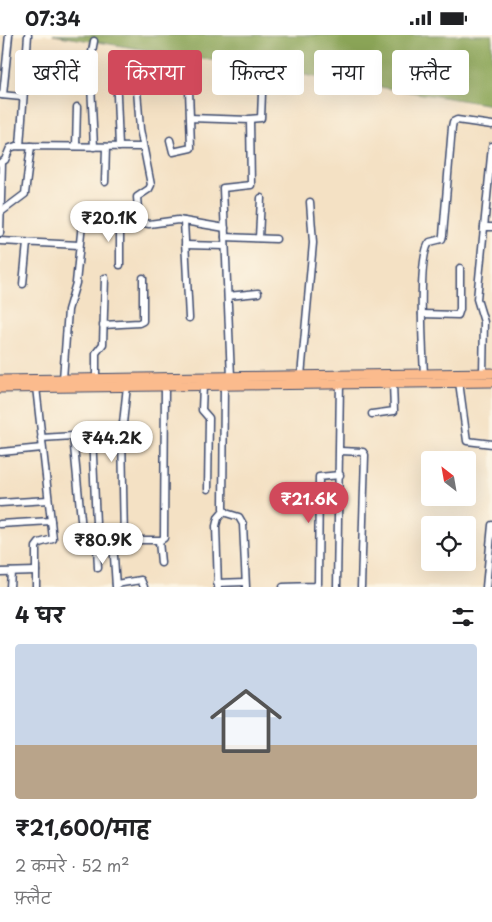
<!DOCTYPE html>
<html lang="hi">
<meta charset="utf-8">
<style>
:root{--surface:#fff;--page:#f2f2f2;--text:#202124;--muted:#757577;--accent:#d1495b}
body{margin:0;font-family:"Playpen Sans","Playpen Sans Deva",sans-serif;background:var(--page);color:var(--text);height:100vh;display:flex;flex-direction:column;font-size:19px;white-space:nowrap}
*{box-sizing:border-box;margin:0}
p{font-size:16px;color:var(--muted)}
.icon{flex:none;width:28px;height:28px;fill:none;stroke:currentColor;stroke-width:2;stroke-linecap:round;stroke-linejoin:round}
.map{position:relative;height:552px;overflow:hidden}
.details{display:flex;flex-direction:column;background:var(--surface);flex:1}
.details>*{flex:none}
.top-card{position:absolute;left:15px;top:15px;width:462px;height:45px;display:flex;gap:10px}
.needle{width:32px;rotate:329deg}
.tools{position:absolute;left:421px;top:416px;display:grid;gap:10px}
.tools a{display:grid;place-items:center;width:55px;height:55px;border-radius:5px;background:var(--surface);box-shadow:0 5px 20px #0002;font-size:25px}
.price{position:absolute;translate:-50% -42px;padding:0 11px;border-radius:18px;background:#fff;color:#222;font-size:16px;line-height:32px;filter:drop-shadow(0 1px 2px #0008)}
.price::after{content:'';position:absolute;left:50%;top:30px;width:15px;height:11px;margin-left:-8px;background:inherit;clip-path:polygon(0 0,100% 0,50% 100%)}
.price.current{background:var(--accent);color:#fff}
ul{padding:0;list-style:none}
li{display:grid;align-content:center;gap:10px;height:265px;padding:0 15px}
li span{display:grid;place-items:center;height:155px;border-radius:5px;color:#555}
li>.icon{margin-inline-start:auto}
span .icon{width:90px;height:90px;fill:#fffc;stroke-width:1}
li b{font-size:21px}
h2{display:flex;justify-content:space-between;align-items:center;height:60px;padding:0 15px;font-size:21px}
.chip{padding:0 18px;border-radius:5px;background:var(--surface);box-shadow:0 5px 20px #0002;font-size:18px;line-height:45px}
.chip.current{background:var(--accent);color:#fff}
.status{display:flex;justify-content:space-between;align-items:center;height:35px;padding:0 25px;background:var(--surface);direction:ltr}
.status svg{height:14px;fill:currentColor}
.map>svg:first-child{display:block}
.forest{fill:#8ca659;stroke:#546a5c}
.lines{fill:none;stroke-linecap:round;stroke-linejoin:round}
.minor-casing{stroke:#3c4a6d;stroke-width:9}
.highway-casing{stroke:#3c4a6d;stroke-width:11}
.minor{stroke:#fff;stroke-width:6}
.highway{stroke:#fbbb8d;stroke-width:9}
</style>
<div class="status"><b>07:34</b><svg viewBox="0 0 49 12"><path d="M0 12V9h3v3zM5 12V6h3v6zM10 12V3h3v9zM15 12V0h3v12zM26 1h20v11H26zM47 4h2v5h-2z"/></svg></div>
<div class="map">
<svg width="492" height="552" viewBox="0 0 492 552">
<rect width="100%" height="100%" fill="#fcf5e5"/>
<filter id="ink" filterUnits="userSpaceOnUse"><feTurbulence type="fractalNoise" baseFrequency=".02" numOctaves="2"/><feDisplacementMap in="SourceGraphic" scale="10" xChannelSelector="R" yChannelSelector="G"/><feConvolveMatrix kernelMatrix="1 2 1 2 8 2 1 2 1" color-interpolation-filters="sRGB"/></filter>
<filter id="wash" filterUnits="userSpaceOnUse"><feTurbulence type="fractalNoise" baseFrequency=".0096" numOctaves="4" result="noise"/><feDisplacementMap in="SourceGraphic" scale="20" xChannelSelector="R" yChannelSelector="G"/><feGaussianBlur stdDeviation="1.12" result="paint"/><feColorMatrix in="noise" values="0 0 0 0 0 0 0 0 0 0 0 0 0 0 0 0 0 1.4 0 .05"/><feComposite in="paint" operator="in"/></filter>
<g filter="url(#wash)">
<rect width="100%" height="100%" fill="#f4e1c4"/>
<path class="forest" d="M53,0H492V70Z"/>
</g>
<g filter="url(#ink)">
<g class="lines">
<defs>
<g id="minor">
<path d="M135,29L140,94L151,150L149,154L137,162L139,186"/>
<path d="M1,60L22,62"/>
<path d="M3,60L9,0"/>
<path d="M249,84L261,83L263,33"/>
<path d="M170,105L173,117L191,113L190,83L250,85L251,150L223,153L231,342"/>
<path d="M20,111L28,0"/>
<path d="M76,111L77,72"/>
<path d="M94,112L90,28L94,6"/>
<path d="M119,112L116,35L118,31L188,28L190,83"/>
<path d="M0,128L5,125L10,113L16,111L142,112"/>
<path d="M105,147L106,112"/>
<path d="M1,177L25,159L31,111"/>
<path d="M184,186L189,283"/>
<path d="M484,192H492"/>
<path d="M0,198L2,127"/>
<path d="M225,202L276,204"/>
<path d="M259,203L261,163"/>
<path d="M0,206L79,210"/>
<path d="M185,210L225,211"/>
<path d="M120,230V185"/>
<path d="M23,249L27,208"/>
<path d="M228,261L258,258"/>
<path d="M422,279L458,280L460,274V233"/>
<path d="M103,290L139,288L143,286V243"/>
<path d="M483,338L484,287L477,264L492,111"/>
<path d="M424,340C423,318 417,219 430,207L442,204L443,200L452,92L453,87L457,85L492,90"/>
<path d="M301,341L313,208L310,167"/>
<path d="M63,344L68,275L76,248L82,188L130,185L149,189L178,185L225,193"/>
<path d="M96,344V318L103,309L105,243"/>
<path d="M459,347L467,406L492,409"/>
<path d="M224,349L223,474L226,478L239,482L243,489L246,552"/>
<path d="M203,350L202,375L209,383L208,454"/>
<path d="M372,379L394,376L393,348"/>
<path d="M92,399L98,533"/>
<path d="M73,401L83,505H161L164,503L165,350"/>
<path d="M41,403L122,398"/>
<path d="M340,416L363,417L365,420L361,552"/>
<path d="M1,417L42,413"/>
<path d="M0,468L48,465"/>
<path d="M0,489L51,486"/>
<path d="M113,506L116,552"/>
<path d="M124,506L122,398L127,351"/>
<path d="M159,506L161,528"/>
<path d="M0,537L36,536"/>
<path d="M217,548L245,547"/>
<path d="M116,549L141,545L144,552"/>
<path d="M10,552L11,537"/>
<path d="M36,552V512L39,508L53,504L36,352"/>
<path d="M218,552L216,491L218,483L224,476"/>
<path d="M283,552L315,551L318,549L319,442L340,440"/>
<path d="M337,552L340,346"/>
<path d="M486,552L492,490"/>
</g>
<g id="highway">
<path d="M0,345L492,338"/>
<path d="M0,353L492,347"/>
</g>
</defs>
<use href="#minor" class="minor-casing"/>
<use href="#highway" class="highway-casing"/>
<use href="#minor" class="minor"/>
<use href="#highway" class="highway"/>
</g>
</g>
</svg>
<div class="tools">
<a><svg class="needle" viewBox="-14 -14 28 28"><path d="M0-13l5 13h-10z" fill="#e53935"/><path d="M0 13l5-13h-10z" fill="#757577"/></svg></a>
<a><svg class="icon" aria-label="locate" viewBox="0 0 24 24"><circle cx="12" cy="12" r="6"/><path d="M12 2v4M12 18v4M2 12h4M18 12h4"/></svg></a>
</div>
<b class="price" style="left:109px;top:208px">₹20.1K</b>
<b class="price" style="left:112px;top:428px">₹44.2K</b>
<b class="price current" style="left:309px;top:489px">₹21.6K</b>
<b class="price" style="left:103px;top:530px">₹80.9K</b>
<div class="top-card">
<a class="chip">खरीदें</a>
<a class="chip current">किराया</a>
<a class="chip">फ़िल्टर</a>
<a class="chip">नया</a>
<a class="chip">फ़्लैट</a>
</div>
</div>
<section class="details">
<h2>4 घर<svg class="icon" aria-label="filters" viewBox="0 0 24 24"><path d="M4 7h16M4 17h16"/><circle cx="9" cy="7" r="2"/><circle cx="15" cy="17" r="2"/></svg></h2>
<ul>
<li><span style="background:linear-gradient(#c9d6e8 65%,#b9a48a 0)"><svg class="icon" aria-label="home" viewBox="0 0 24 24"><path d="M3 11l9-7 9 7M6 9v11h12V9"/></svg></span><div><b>₹21,600/माह</b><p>2 कमरे · 52 m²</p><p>फ़्लैट</p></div></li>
</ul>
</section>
